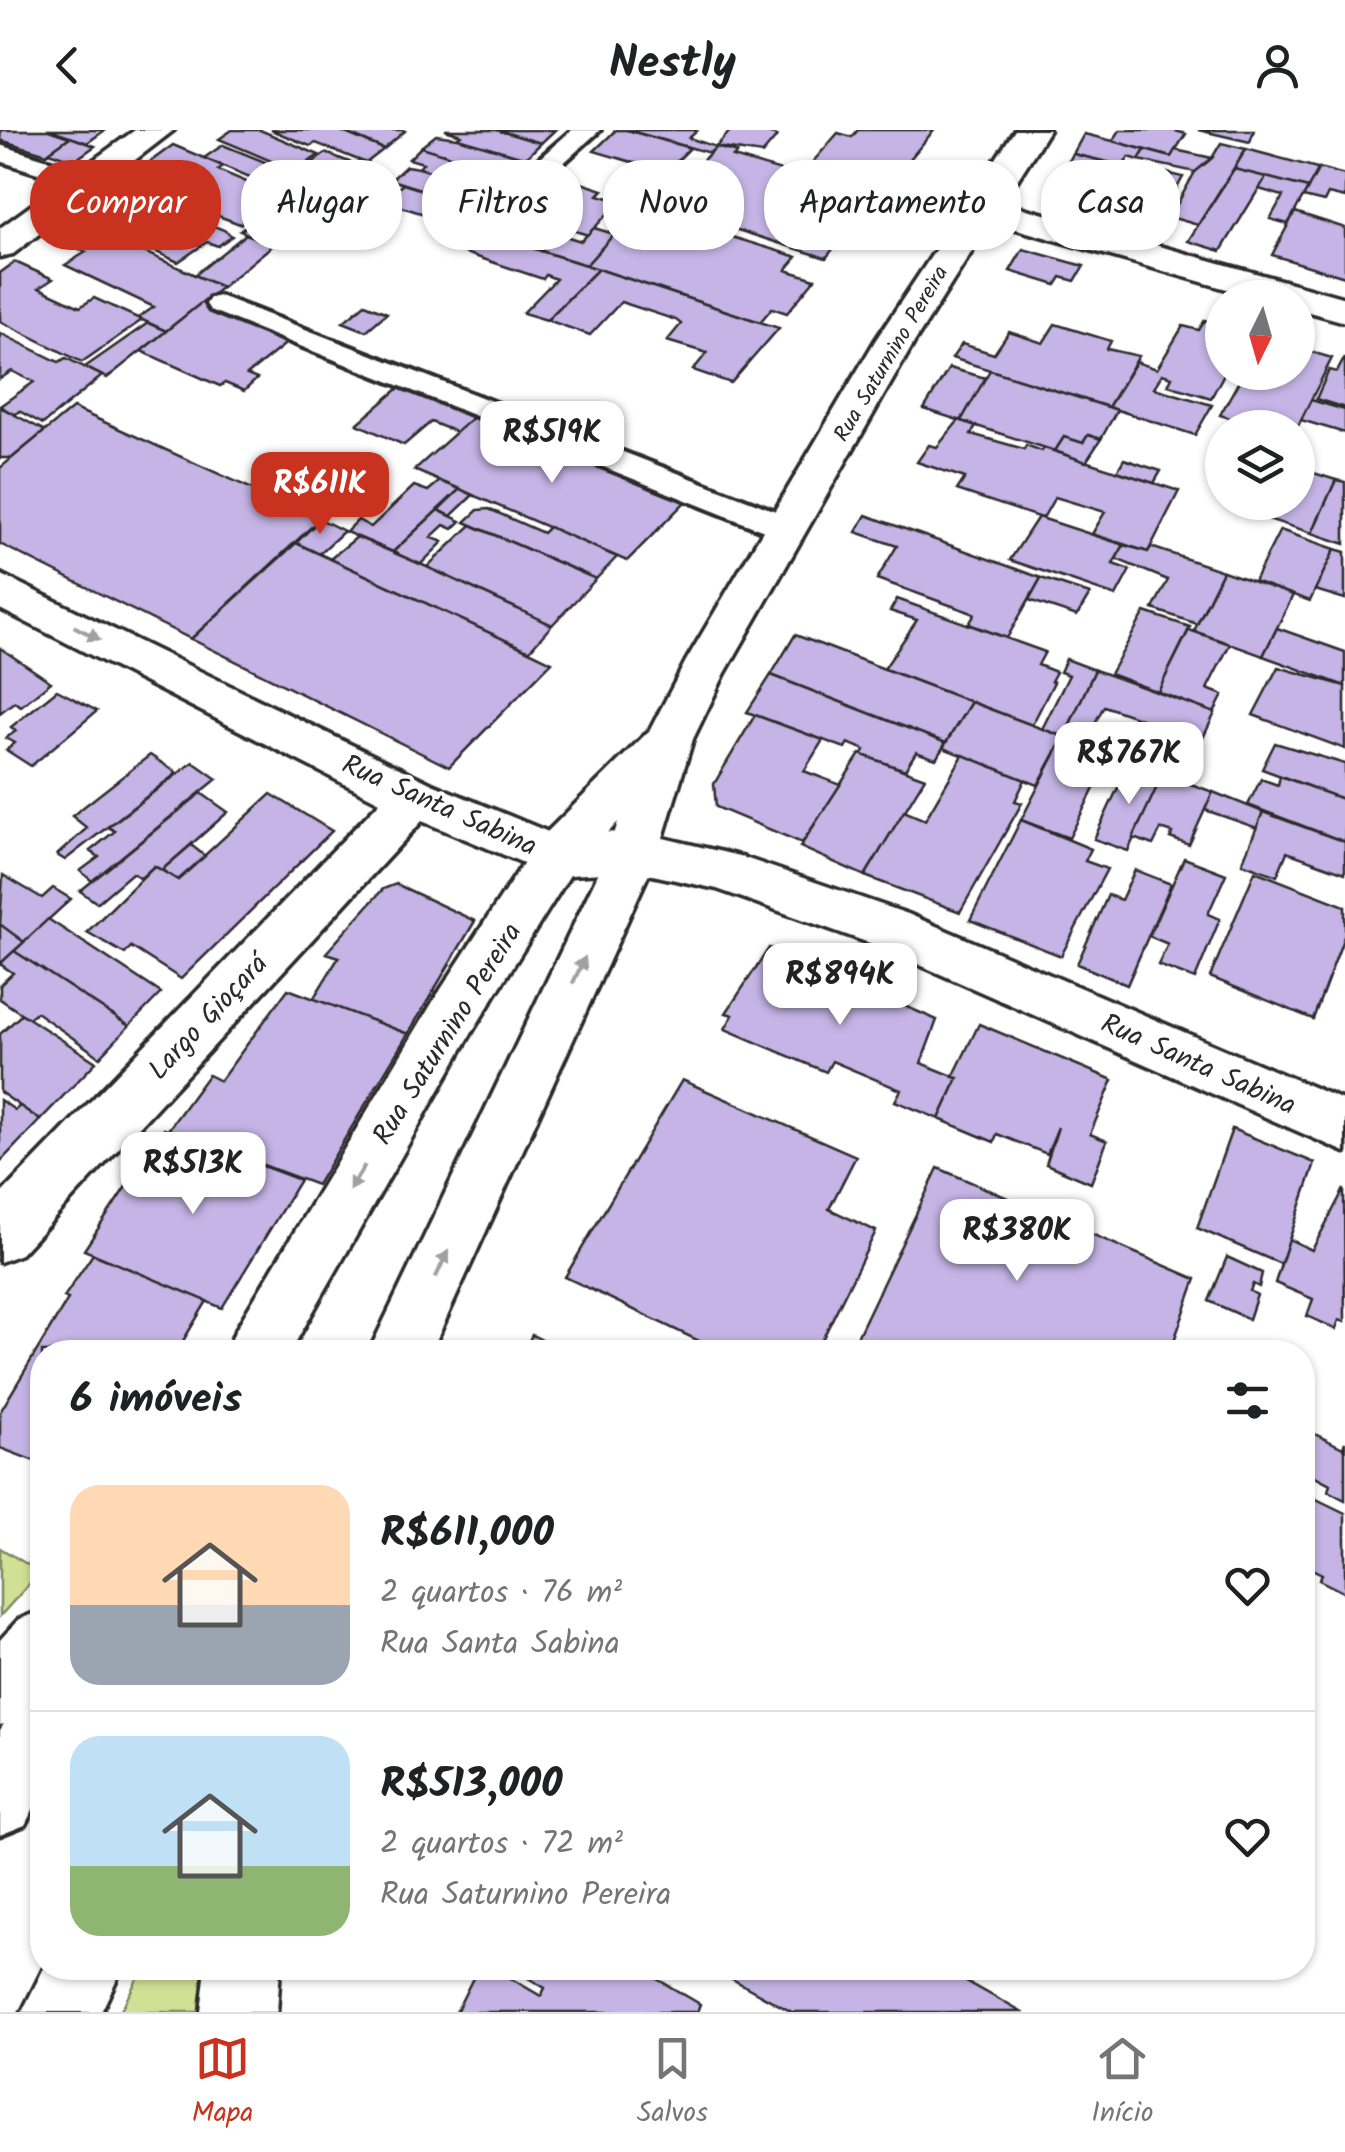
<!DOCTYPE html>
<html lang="pt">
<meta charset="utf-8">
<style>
:root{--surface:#fff;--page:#f6f6f6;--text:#202124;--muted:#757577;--line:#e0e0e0;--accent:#c8321e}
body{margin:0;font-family:Kalam,sans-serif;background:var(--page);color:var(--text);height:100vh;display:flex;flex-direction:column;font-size:38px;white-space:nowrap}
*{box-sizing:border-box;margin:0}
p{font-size:32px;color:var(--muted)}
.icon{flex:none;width:55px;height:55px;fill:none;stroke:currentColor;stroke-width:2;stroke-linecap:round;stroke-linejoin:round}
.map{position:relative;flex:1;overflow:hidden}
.sheet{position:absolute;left:30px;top:1210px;width:1285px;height:640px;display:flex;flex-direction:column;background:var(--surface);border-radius:40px;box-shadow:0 2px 8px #0004}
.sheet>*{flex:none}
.banner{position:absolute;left:30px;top:30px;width:1285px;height:90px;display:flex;gap:20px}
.needle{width:65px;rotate:185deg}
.fabs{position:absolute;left:1205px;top:150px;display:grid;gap:20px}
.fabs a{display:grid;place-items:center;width:110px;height:110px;border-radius:50%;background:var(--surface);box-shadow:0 2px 8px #0004;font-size:50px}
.price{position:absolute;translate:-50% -85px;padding:0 22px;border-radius:20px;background:#fff;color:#222;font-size:32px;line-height:65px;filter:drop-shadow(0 2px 5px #0008)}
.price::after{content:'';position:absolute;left:50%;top:60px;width:30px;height:22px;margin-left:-15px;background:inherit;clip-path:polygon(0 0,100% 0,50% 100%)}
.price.selected{background:var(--accent);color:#fff}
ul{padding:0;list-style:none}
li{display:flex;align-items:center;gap:30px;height:250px;padding:0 40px}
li+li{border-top:2px solid var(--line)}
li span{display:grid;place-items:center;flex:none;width:280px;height:200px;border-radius:30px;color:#555}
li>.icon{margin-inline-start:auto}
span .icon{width:120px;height:120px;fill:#fffc;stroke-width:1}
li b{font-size:42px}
h2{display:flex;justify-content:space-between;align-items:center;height:120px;padding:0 40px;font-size:42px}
.tag{padding:0 35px;border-radius:40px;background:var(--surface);box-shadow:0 2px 8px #0004;font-size:35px;line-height:90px}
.tag.selected{background:var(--accent);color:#fff}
header{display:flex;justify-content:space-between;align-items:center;height:130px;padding:0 40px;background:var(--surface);font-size:45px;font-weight:700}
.tab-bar{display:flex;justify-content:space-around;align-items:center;height:140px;border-top:2px solid var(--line);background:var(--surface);font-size:28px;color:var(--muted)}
.tab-bar a{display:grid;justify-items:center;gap:5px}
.tab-bar .selected{color:var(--accent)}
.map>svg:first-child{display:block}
.green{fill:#d0e195;stroke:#7e8660;stroke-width:2.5}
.building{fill:#c5b4e5;stroke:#2b2b2b;stroke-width:2.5}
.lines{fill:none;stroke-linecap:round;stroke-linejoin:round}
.service-casing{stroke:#2b2b2b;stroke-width:8}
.minor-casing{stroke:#2b2b2b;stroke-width:7}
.primary-casing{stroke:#2b2b2b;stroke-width:7}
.service{fill:#fff;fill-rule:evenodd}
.minor{fill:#fff;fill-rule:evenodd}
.primary{fill:#fff;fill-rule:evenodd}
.oneway{fill:#a0a0a0}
.labels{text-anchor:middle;stroke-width:8;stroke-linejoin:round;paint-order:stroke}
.far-street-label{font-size:22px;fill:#2b2b2b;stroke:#fff}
.street-label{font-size:28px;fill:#2b2b2b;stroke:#fff}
</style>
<header><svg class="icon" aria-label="back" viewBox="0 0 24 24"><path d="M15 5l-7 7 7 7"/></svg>Nestly<svg class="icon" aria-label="person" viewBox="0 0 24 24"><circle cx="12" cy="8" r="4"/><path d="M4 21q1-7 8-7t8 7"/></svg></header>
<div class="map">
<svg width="1345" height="1882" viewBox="0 0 1345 1882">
<rect width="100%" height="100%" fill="#fff"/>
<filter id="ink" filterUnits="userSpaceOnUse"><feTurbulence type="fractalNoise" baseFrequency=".01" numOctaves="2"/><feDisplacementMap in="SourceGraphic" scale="20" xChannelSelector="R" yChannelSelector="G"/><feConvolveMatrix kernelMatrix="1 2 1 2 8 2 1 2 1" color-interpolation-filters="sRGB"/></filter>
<g filter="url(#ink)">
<g class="green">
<path d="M0,1418L40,1442L0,1486Z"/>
<path d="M143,1838H203L202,1882H120Z"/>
</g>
<g class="building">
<path d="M1,0H49L70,7L47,24L0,10Z"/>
<path d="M49,0H105L87,13Z"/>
<path d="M232,0H260L319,25L295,41L219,9Z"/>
<path d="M271,0H338L384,19L366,33L316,13L310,16Z"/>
<path d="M351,0H403L405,1L384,19L346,3Z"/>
<path d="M445,0H497L541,13L526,28L457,8L461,5Z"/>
<path d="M497,0H555L541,13Z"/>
<path d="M616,0H627L690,18L666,42L594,21Z"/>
<path d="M627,0H694L697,1L689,8L716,17L710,23Z"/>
<path d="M731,0H759L777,6L762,24L716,17Z"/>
<path d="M858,0H934L881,64L804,42L838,3L852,7Z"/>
<path d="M1120,0H1172L1186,4L1171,27L1113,11Z"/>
<path d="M1198,0H1254L1250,12Z"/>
<path d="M1084,4L1113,11L1145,20L1139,30L1129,27L1123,36L1073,24Z"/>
<path d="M436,5L457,8L526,28L509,44L421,17Z"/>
<path d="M70,7L87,13L95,16L74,31L49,22Z"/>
<path d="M1221,13L1246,19L1198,95L1170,87L1195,42L1212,28Z"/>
<path d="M173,15L223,36L218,40L275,64L280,60L319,76L304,88L268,73L240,94L124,51Z"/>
<path d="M223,15L282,39L295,42L274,57L204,28Z"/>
<path d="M421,17L509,44L491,60L419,38L423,33L409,29Z"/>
<path d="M716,17L737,23L733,27L871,67L836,108L840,110L826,128L677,81L701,55L684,49Z"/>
<path d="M1246,19L1317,38H1319L1308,58L1234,39Z"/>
<path d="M1145,20L1171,27L1175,20L1212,28L1195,42L1139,30Z"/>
<path d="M326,23L362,37L319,76L277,58L300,42L333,50L338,46L309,35Z"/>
<path d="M1073,24L1132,38L1104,89L1061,75L1051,63Z"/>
<path d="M1134,35L1183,47L1162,85L1166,86L1162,95L1134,90L1130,97L1104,89Z"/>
<path d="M406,36L419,38L491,60L474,76L391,50Z"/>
<path d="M1319,38L1345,45V68L1328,64L1324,72L1303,67Z"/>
<path d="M1234,39L1266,47L1221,121L1188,111Z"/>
<path d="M359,40L371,44L351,61L339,56Z"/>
<path d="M1266,47L1308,58L1288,94L1270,89L1283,66L1259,59Z"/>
<path d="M566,48L603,60L598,65L619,71L588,105L527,86Z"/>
<path d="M403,54L474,76L456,94L376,69L388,58L396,60Z"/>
<path d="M117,56L224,100L232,106L218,116L207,112L178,132L114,102L108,106L73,90Z"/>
<path d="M644,71L709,91L703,98L797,127L786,140L815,149L787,183L772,178L760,192L586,135Z"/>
<path d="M1295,82L1345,98V147L1272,125Z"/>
<path d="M259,86L291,99L273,115L240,101Z"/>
<path d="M594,98L614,104L586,135L541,121L559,104L581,111Z"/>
<path d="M474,99L541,121L598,139L547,190L523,183L556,149L546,145L543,149L453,119Z"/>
<path d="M100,102L195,145L222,157L166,201L138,188L154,177L65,135L86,122L77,118Z"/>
<path d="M246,104L273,115L222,157L195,145Z"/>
<path d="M1023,119L1084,136L1075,151L1061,147L1056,155L1010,141Z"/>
<path d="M15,132L53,149L39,158L80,177L94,168L142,190L82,232L0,191V143Z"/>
<path d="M598,139L760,192L779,198L731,253L693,240L707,223L667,211L681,194L676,190L621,172L590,205L547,190Z"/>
<path d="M206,169L294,207L247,245L257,249L244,261L225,253L220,256L141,221Z"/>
<path d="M365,174L387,183L366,201L343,192Z"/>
<path d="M1205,190L1222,195L1225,242L1211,268L1168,255L1172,247L1162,244L1154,258L1212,275L1195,305L1108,277L1136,232L1157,239L1183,196L1199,200Z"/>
<path d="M148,193L166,201L107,248L85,237Z"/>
<path d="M1055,194L1111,211L1107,219L1139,226L1108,277L952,228L962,214L994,224L1009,202L1043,213Z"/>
<path d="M0,203L59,232L66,228L102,246L43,294L19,281L15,285L0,276L34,252L12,241L0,249Z"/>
<path d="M1298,218L1332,228L1297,298H1261L1220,285L1244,242H1298Z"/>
<path d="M1345,227V278L1316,269L1329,240L1337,242Z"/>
<path d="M949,238L986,248L961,291L924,279Z"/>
<path d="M990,240L1108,277L1117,280L1101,309L1088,305L1083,313L1064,307L1055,321L961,291Z"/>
<path d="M406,252L478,283L456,302L431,292L404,315L357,294Z"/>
<path d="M1311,270L1345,280V303L1301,290Z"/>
<path d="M0,277L45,301L12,328H0Z"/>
<path d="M73,278L270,367L320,389L191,509L0,414V338Z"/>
<path d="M478,283L687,370L627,431L414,340Z"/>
<path d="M959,290L976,296L971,304L1024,319L1026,315L1042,321L1044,318L1179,361L1148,422L1092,404L1105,382L1055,367L1043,388L1038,387L957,360L965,348L917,332L929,315L937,317Z"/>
<path d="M1088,305L1101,309L1086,332L1055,321L1064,307L1083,313Z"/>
<path d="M1124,329L1142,335L1161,341L1154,353L1117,341Z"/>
<path d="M1298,338L1336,350L1312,403L1252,384L1258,372H1298Z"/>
<path d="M1336,350L1345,352V414L1312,403Z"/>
<path d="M440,351L460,359L393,422L346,402L358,390L371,397L414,356L428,361Z"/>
<path d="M460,359L473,365L451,386L438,380Z"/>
<path d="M489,379L543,403L549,397L617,427L596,449L465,392L478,380Z"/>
<path d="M438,380L461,391L453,399L444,395L431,407L443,412L420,435L393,422Z"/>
<path d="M866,385L1041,448L1007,508L969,494L975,484L877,449L897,416L856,402Z"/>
<path d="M1038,387L1124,415L1113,434L1130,440L1116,466L1010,430Z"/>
<path d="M320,389L344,401L319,424L296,413Z"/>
<path d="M471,395L596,449L552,495L427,437Z"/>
<path d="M1280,400L1335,419L1310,471L1254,451Z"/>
<path d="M357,407L427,437L552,495L529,521L330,429Z"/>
<path d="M296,413L529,521L552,532L449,637L191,509Z"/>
<path d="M1124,415L1148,422L1151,417L1223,441L1197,494L1153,479L1168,450L1116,429Z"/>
<path d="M1335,419L1345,422V469L1315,460Z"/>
<path d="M1223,441L1293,465L1263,526L1194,501Z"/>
<path d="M1041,448L1090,464L1077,486L1029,470Z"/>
<path d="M897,469L1045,522L1038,535L1056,542L1051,551L1054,552L1032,595L884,539L917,490L890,481Z"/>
<path d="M1145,482L1190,497L1158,562L1110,544Z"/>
<path d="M1277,498L1345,522V556L1263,526Z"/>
<path d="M1189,500L1230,514L1207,559L1223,565L1214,583L1158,562Z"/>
<path d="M795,505L798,506L971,572L946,613L771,545Z"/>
<path d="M0,518L51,552L21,576L14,572L0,583Z"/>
<path d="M1066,529L1095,540L1064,607L1042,599L1069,545L1060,542Z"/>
<path d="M1278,537L1345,556V619L1253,585Z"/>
<path d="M1095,540L1215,583L1202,610L1104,576L1084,614L1064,607Z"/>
<path d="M771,545L946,613L936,629L916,622L905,640L862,625L865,620L848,613L845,618L747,582Z"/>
<path d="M57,560L97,581L31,636L6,620L15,613L6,608L16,601L11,597Z"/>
<path d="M971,572L1064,607L1038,655L943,618Z"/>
<path d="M755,585L823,610L804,641L841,655L802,713L716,677L714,654Z"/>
<path d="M1064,607L1130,632L1124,646L1104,639L1069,708L1021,690Z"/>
<path d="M1275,613L1345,634V670L1262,639Z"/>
<path d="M860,624L925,648L865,746L800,717Z"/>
<path d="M150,625L177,643L65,730L57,725L87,698L72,686Z"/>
<path d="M963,625L1025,650L1015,671L1022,673L960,782L865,746L904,681L925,690Z"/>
<path d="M193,632L217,649L92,751L80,741L99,727L90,721L115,701L108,697Z"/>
<path d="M1130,632L1163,644L1128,721L1094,709Z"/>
<path d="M1163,644L1213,662L1189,715L1170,708L1173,703L1161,699L1153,715L1133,708Z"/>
<path d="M1280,646L1345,670V712L1248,675L1261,649L1278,655Z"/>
<path d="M1213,662L1263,682L1257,698L1205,680Z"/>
<path d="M201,663L228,682L162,740L154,736L141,748L132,743L97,773L80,761Z"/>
<path d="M271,664L332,701L181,849L131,817L125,824L87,802L154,736L178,750Z"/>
<path d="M1263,682L1345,712V743L1287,722L1277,746L1242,733Z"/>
<path d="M1021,690L1091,719L1085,731L1107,739L1061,826L970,790Z"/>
<path d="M191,715L205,726L178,750L162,740Z"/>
<path d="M1184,728L1226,744L1208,784L1220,789L1195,849L1158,835L1168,814L1149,806Z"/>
<path d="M1135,740L1171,754L1127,855L1077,834L1108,765L1121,770Z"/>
<path d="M1255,741L1345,776V804L1313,889L1210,847Z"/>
<path d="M3,745L42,768L53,758L71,769L24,812L0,795Z"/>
<path d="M396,754L475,791L408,904L313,869L339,827L326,823L383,759Z"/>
<path d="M48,789L161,863L129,896L14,821Z"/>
<path d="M1,795L24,812L0,834V797Z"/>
<path d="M769,818L869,855L868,858L894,868L891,870L937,890L921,933L958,948L939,989L895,971L901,960L832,931L826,942L725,899L733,885L726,883Z"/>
<path d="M14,821L129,896L100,927L36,882L29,888L22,884L0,869V855L13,843L0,834Z"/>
<path d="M288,859L408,904L317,1055L168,1000L208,945L220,951Z"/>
<path d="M22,884L96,932L40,990L0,962V904Z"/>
<path d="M979,894L1113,950L1090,1004L1107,1011L1091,1053L1046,1034L1058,997L1047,1024L997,1004L994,1012L939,989L958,948L953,947Z"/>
<path d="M682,950L856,1026L829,1079L876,1101L816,1222H722L565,1147Z"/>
<path d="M0,970L15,980L20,976L40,990L0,1032Z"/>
<path d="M164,999L300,1050L222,1178L84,1120Z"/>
<path d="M1232,999L1315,1033L1281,1134L1197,1098Z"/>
<path d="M938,1038L1196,1149L1170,1222H850Z"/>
<path d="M1344,1059L1345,1192L1339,1190L1336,1199L1307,1186L1313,1169L1275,1153L1289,1109L1312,1120Z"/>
<path d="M93,1124L207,1171L180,1216L175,1214L170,1222H42V1334L0,1318V1282L68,1169L64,1167Z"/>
<path d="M1227,1127L1262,1143L1259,1157L1253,1154L1250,1161L1257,1165L1249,1189L1209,1171Z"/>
<path d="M532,1205L567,1222H523Z"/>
<path d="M1311,1302L1343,1318L1345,1312V1370L1328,1361L1330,1354L1302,1339V1322Z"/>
<path d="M1302,1362L1345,1383V1463L1319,1450L1322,1444L1302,1434Z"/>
<path d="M478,1838H493L541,1866L545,1858L511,1838H638L700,1874L697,1882H456Z"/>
<path d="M712,1838H943L1021,1882H792Z"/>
</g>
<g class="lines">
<defs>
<g id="service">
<path d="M572,0H600L498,92H480L476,86L480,80Z"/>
<path d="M0,15L100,46L104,52L91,60L0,31Z"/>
<path d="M220,166L796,389L801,397L796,405L785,408L774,405L210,180L206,174L210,168Z"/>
</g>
<g id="minor">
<path d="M135,0H174L13,124L0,127V98Z"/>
<path d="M980,66L1345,168V192L1298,179V168H1258L967,85L962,77L967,69Z"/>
<path d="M0,444L432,654L558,706L634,701L739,726L908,784L1345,971V1022L872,814L717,759L634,741L555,746L422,691L21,1124L0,1132V1065L380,672L0,479Z"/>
<path d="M206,1838H280L277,1882H201Z"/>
</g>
<g id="primary">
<path d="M1015,0H1049L915,211L725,543L693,609L659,721L431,1222H369L609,721L618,692L573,740L472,902L290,1222H227L235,1201L434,870L537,712L650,600L686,531L875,211Z"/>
<path d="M42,1480V1662L25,1695L0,1705V1600L4,1594L0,1595V1510L18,1490Z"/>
<path d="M44,1838H122L101,1882H22Z"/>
</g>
</defs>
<use href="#service" class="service-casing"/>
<use href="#minor" class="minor-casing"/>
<use href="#primary" class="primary-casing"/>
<use href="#service" class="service"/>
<use href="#minor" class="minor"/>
<use href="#primary" class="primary"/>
</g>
<defs><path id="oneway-solid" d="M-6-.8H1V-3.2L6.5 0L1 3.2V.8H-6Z" transform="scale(2.5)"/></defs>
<g class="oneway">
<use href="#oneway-solid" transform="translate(87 503) rotate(27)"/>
<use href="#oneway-solid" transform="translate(579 840) rotate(-65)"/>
<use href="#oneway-solid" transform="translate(357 1048) rotate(121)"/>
<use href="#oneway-solid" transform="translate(442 1134) rotate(-65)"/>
</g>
</g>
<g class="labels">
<g class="far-street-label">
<text transform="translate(890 223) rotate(-59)" y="8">Rua Saturnino Pereira</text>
</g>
<g class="street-label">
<text transform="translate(440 674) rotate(24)" y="10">Rua Santa Sabina</text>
<text transform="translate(207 886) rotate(-47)" y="10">Largo Gioçará</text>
<text transform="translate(446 903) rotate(-58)" y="10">Rua Saturnino Pereira</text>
<text transform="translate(1199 933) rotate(24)" y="10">Rua Santa Sabina</text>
</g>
</g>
</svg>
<div class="fabs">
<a><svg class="needle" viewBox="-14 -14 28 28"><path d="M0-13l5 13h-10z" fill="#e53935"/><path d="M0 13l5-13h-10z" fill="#757577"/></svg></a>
<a><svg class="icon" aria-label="layers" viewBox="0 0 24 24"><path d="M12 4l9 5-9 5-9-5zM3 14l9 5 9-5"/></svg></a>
</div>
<b class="price" style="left:552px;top:356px">R$519K</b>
<b class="price selected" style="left:320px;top:407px">R$611K</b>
<b class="price" style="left:1129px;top:677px">R$767K</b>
<b class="price" style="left:840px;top:898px">R$894K</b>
<b class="price" style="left:193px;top:1087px">R$513K</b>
<b class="price" style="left:1017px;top:1154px">R$380K</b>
<div class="banner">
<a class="tag selected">Comprar</a>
<a class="tag">Alugar</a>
<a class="tag">Filtros</a>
<a class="tag">Novo</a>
<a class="tag">Apartamento</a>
<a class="tag">Casa</a>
</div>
<section class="sheet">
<h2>6 imóveis<svg class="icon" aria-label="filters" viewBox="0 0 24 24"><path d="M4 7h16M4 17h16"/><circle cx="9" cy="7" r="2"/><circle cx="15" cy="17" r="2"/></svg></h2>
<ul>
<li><span style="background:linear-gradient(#ffd9b3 60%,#9aa5b1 0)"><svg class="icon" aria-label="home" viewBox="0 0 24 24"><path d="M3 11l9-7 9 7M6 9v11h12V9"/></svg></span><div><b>R$611,000</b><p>2 quartos · 76 m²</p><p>Rua Santa Sabina</p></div><svg class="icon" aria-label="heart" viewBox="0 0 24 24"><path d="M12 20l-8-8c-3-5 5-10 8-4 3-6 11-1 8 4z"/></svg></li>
<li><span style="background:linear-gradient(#bfe0f5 65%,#8fb573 0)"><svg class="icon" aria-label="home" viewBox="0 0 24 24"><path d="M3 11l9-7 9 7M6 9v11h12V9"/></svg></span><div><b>R$513,000</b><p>2 quartos · 72 m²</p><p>Rua Saturnino Pereira</p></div><svg class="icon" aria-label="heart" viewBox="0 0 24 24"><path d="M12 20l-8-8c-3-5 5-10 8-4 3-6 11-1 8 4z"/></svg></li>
</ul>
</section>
</div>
<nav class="tab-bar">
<a class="selected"><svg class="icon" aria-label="map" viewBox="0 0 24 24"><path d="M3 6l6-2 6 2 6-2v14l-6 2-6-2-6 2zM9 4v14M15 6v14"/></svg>Mapa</a>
<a><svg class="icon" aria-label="saved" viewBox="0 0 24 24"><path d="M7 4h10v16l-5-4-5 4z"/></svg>Salvos</a>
<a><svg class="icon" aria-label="home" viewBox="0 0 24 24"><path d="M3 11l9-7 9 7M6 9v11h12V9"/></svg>Início</a>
</nav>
